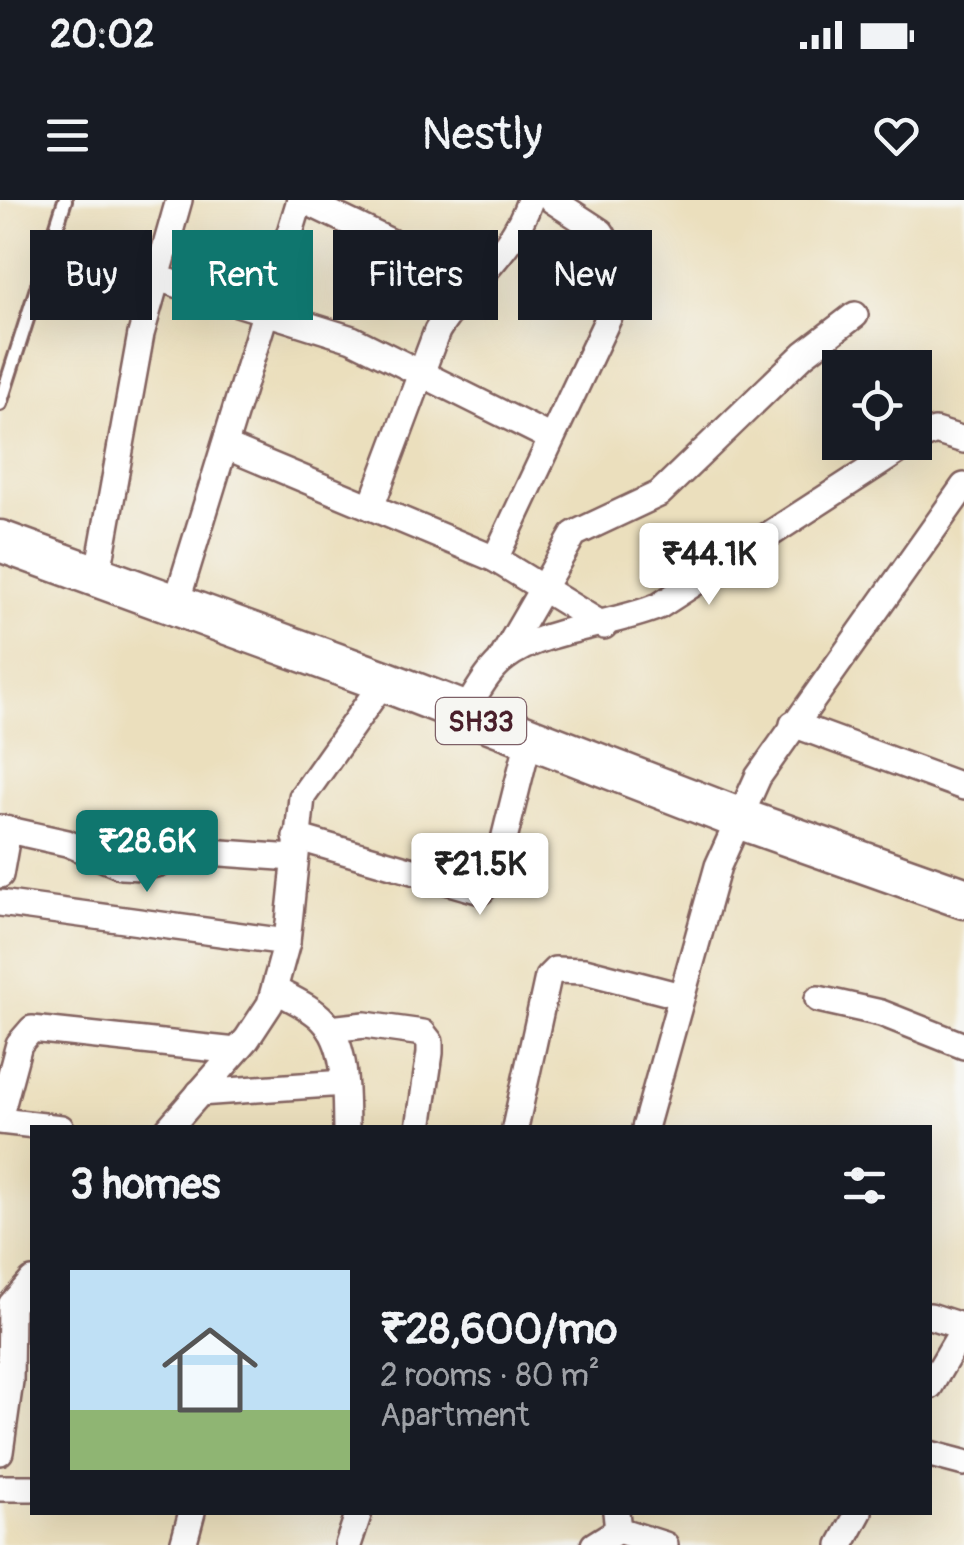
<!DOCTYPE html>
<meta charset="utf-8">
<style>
:root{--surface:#171b24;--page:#20242c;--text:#f1f3f6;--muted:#9ea1a6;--line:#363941;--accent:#0f766e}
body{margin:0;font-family:Pangolin,sans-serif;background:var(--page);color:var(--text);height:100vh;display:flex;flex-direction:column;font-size:38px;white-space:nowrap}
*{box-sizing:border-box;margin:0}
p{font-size:32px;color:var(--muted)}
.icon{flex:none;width:55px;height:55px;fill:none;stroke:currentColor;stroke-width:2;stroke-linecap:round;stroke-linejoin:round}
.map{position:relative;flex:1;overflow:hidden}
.drawer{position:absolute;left:30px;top:925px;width:902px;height:390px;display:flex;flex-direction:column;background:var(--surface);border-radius:0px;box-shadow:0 10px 40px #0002}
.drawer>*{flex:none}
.guide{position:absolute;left:30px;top:30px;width:905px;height:90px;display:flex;gap:20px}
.controls{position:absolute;left:822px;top:150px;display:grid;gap:20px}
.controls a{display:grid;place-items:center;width:110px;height:110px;border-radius:0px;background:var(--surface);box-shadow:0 10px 40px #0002;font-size:50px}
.price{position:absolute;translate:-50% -85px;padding:0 22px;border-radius:10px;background:#fff;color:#222;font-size:32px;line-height:65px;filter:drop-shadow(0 2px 5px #0008)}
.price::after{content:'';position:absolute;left:50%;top:60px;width:30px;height:22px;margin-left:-15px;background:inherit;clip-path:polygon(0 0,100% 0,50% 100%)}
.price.on{background:var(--accent);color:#fff}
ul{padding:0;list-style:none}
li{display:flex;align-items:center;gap:30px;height:250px;padding:0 40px}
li+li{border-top:2px solid var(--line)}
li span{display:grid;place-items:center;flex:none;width:280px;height:200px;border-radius:0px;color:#555}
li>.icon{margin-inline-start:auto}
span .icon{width:120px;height:120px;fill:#fffc;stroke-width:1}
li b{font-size:42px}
h2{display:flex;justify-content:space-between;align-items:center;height:120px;padding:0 40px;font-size:42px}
.tag{padding:0 35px;border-radius:0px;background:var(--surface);box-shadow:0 10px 40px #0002;font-size:35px;line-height:90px}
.tag.on{background:var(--accent);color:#fff}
.status{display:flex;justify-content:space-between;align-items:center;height:70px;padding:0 50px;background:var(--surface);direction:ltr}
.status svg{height:28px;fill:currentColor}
header{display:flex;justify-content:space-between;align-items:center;height:130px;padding:0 40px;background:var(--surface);font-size:45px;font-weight:600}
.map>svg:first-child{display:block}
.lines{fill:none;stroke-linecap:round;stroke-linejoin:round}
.service-casing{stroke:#82625e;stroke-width:18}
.minor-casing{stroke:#82625e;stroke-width:30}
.primary-casing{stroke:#82625e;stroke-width:45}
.service{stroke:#fff;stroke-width:12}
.minor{stroke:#fff;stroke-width:25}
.primary{stroke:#fff;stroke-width:40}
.labels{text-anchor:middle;stroke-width:8;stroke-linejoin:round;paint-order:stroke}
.shield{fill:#f6f6f2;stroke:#7e6067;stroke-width:2.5}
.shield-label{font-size:28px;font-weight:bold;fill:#4a1f2b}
</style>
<div class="status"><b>20:02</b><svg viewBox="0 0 49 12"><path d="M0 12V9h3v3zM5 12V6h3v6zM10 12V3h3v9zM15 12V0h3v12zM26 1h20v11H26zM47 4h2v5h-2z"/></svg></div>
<header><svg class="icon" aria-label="menu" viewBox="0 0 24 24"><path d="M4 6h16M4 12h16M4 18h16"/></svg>Nestly<svg class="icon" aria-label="heart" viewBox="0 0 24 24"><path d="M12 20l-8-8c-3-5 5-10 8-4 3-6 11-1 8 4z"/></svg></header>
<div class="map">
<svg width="964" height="1345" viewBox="0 0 964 1345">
<rect width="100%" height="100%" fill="#f6f6f2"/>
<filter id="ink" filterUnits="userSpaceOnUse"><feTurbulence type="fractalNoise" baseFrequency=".01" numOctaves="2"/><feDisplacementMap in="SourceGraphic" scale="20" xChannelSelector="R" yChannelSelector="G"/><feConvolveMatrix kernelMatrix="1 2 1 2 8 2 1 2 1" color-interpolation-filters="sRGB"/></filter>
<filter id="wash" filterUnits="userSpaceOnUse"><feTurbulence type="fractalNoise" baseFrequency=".0048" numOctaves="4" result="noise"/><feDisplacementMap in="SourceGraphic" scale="40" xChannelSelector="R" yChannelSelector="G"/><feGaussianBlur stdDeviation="2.25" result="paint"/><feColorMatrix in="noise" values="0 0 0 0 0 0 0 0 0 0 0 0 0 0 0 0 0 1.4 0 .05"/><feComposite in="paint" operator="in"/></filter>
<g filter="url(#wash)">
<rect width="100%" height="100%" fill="#ebdfbd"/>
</g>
<g filter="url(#ink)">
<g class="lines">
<defs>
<path id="service" d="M0,204L65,0"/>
<g id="minor">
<path d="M303,0L476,83"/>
<path d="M154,77L352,139L551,238"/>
<path d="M915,240L935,231L964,240"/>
<path d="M225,246L495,359L604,426"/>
<path d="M371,307L437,131C466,84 512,54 530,0"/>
<path d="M495,359L612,110L625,74L601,32L552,0"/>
<path d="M97,378L141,134L179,0"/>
<path d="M175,407L300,0"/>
<path d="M501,460L574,334L659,294L804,154L855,115"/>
<path d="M463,514C475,496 488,470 505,458C542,429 614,425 659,406L912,242"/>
<path d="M793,524L964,587"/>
<path d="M0,628L67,643L121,666L142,667L208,652L294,658"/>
<path d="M296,637L481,691L495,676L529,539"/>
<path d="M0,675L8,630"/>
<path d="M0,703L287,742"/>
<path d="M276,790C291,799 311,807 323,820C348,846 345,894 346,928"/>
<path d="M818,799L881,813L964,846"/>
<path d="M330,829L365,825L423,833L430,842V853L419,928"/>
<path d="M199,893L344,883"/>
<path d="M0,915L19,844L32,829L236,851"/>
<path d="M0,921L61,928"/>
<path d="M169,928L247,839L270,804L287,742L302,597L384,481"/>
<path d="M515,928L548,777L555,770L585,771L681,796"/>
<path d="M645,928L718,666L758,577L964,286"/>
<path d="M930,1116L964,1127"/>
<path d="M930,1186L964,1128"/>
<path d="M0,1252L10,1181L11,1105L32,1081"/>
<path d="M930,1254L964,1263"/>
<path d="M0,1288H32"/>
<path d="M616,1312L618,1330L665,1345"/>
<path d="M183,1345L192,1312"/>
<path d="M348,1345L359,1312"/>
<path d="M594,1345L618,1330"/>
<path d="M841,1345L859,1312"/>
</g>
<path id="primary" d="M0,341L384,481L738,618L964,698"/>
</defs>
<use href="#service" class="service-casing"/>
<use href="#minor" class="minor-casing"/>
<use href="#primary" class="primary-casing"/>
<use href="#service" class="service"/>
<use href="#minor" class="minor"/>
<use href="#primary" class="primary"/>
</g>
</g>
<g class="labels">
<rect class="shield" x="436" y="498" width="90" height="46" rx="8"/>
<g class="shield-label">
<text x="481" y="531">SH33</text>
</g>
</g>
</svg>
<div class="controls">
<a><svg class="icon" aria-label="locate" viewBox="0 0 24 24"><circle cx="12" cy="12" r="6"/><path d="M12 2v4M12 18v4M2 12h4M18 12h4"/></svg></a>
</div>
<b class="price" style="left:709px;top:408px">₹44.1K</b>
<b class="price on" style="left:147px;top:695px">₹28.6K</b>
<b class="price" style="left:480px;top:718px">₹21.5K</b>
<div class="guide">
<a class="tag">Buy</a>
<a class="tag on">Rent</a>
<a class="tag">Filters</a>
<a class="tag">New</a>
</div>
<section class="drawer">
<h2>3 homes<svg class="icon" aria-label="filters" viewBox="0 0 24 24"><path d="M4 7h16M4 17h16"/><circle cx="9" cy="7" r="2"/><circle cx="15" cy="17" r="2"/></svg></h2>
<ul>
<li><span style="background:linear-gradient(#bfe0f5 70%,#8fb573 0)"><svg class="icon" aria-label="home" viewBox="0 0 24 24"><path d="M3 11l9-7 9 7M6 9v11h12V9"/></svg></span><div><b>₹28,600/mo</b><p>2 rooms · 80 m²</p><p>Apartment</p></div></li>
</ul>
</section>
</div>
